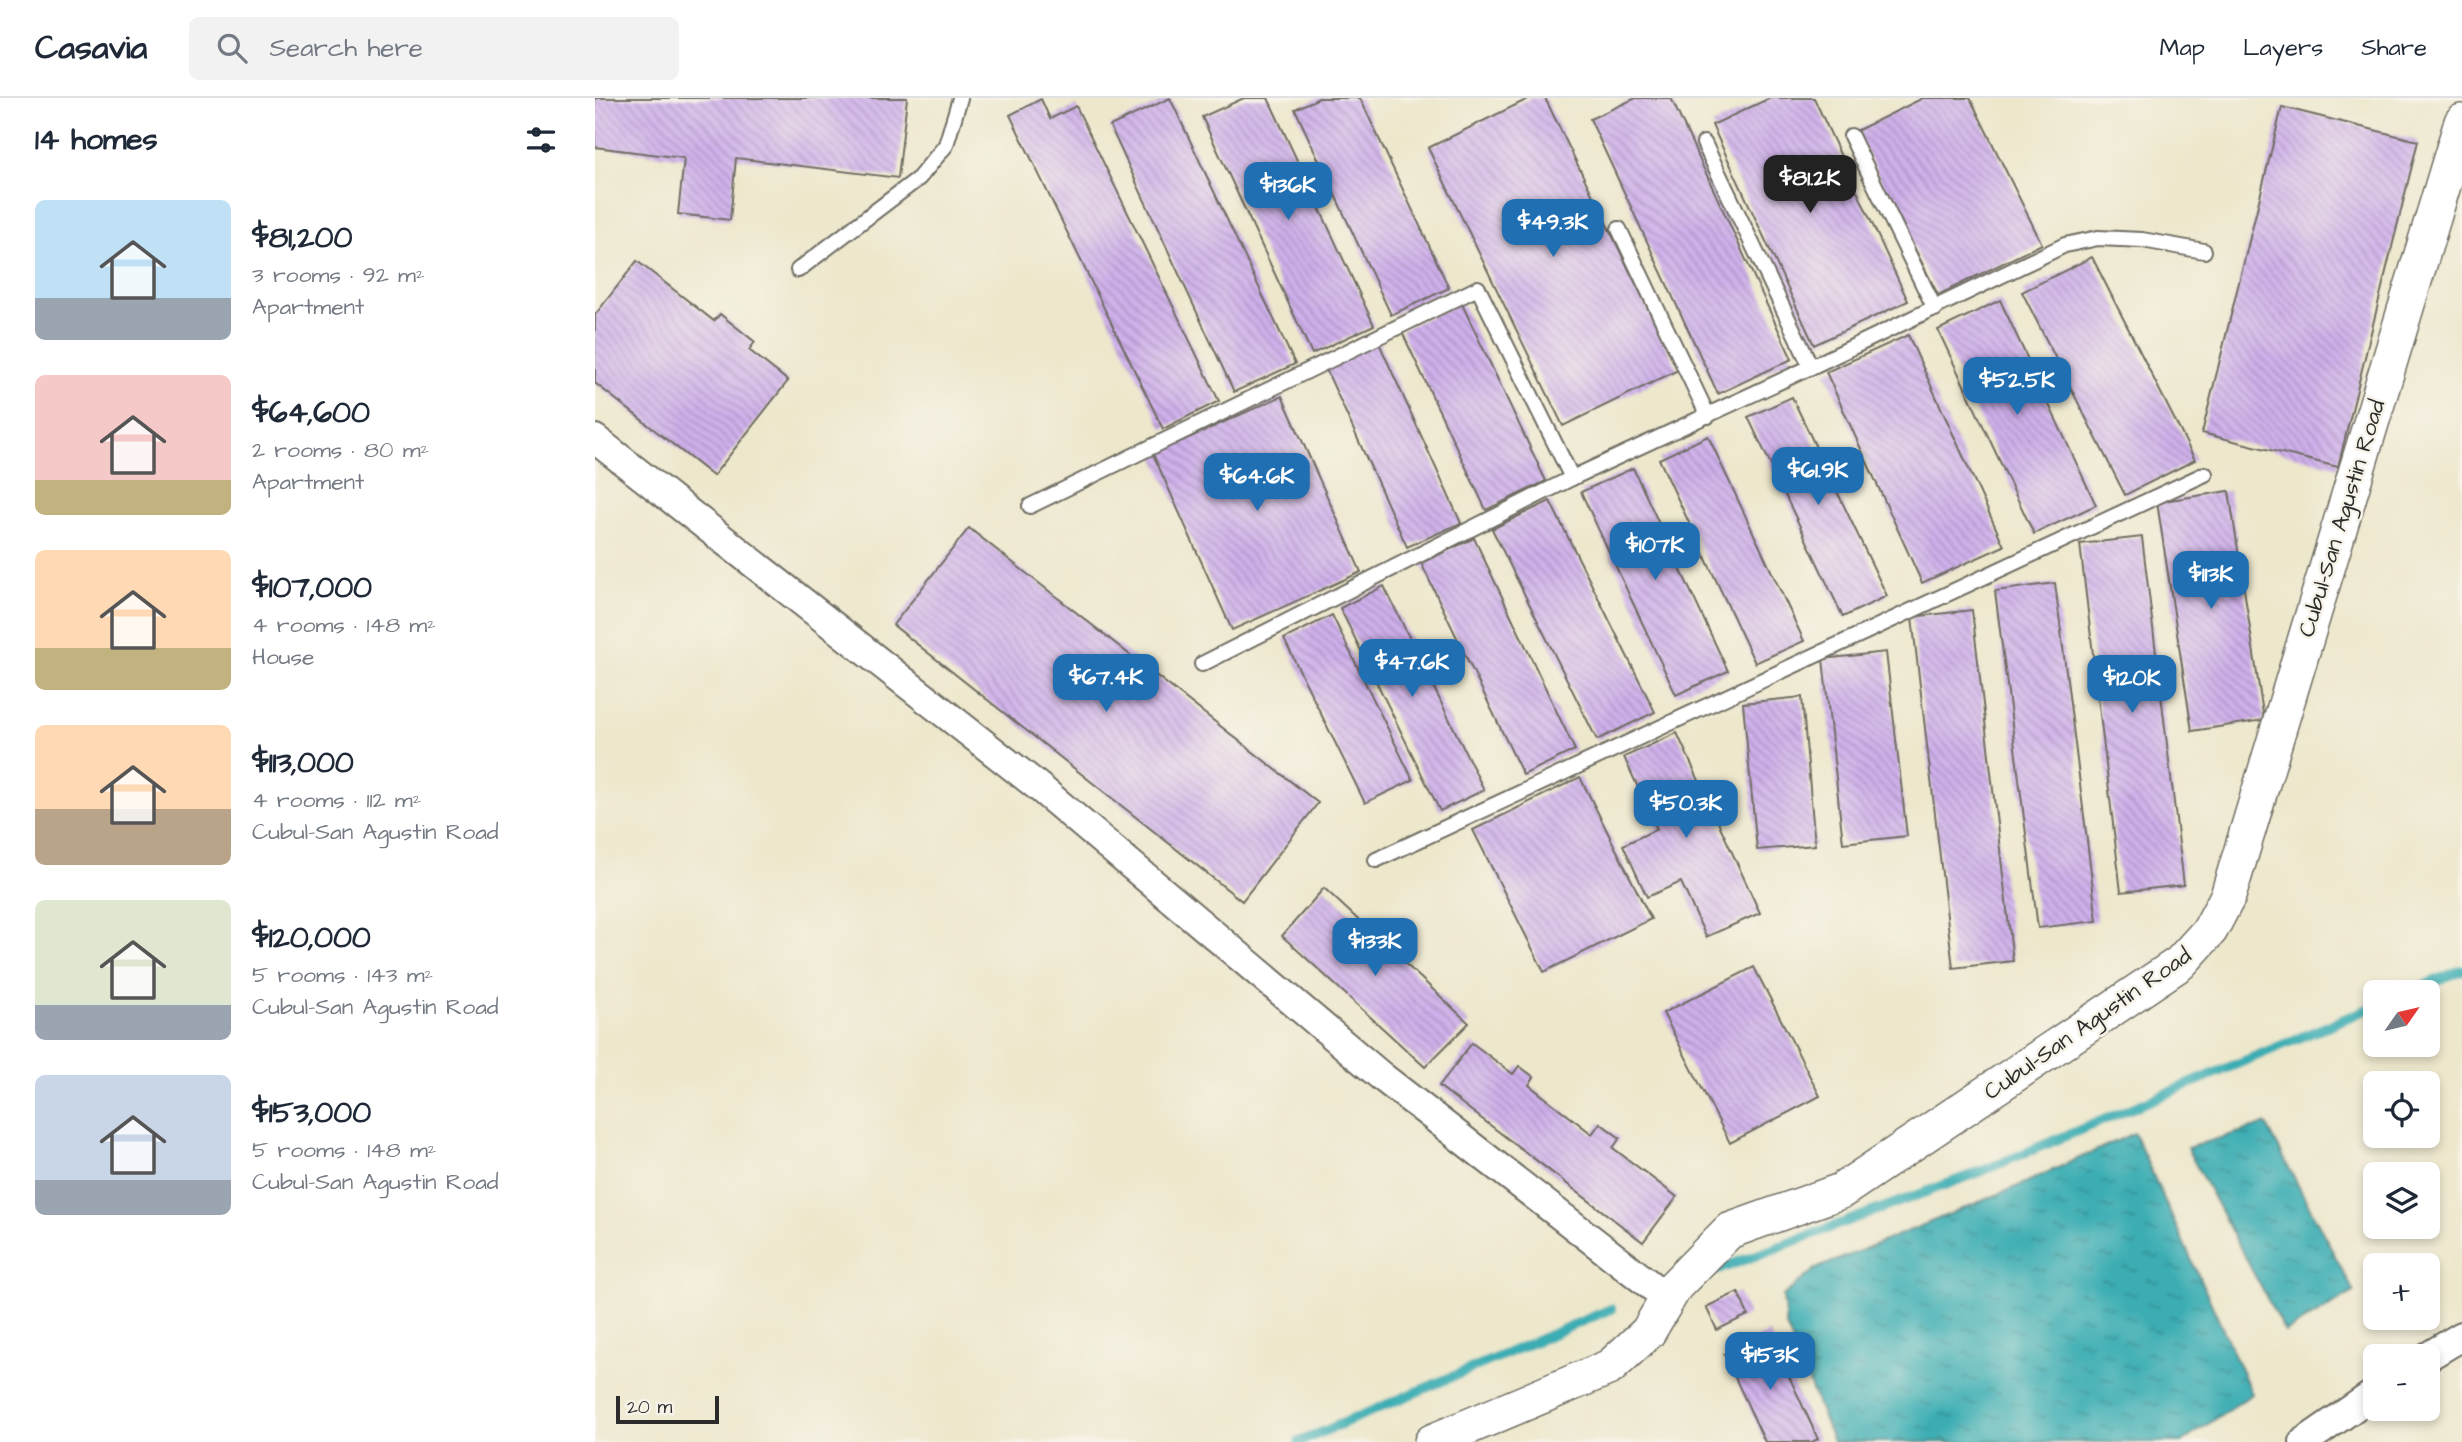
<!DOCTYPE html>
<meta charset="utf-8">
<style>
:root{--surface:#fff;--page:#f2f2f3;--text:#1f2937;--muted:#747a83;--line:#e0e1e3;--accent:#1f6fb2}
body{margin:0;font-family:"Architects Daughter",sans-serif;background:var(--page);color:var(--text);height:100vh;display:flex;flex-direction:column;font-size:26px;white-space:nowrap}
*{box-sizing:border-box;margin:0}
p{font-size:23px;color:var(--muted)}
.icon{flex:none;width:38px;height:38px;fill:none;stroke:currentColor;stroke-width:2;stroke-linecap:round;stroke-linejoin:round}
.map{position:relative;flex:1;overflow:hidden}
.drawer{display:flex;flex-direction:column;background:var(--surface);width:595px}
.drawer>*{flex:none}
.needle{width:46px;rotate:56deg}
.fabs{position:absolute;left:1768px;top:882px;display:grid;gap:14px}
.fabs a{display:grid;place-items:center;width:77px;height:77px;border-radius:10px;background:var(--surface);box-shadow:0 4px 10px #0003;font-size:35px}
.scale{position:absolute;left:21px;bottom:18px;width:103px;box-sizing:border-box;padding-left:7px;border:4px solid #2b2b2b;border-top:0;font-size:19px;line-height:24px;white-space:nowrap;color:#2b2b2b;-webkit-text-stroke:5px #f7f3e8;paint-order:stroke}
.price{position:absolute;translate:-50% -60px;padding:0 16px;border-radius:14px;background:var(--accent);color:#fff;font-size:23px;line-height:46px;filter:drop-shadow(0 2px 4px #0008)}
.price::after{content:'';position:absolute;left:50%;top:42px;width:21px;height:16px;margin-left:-10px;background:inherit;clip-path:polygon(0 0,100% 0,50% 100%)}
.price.active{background:#222;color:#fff}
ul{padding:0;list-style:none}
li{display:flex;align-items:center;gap:21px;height:175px;padding:0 35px}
li span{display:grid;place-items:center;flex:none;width:196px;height:140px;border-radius:10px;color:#555}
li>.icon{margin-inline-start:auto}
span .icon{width:84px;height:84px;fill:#fffc;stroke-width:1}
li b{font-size:30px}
h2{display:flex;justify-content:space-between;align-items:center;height:84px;padding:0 35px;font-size:30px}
header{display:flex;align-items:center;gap:42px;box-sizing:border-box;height:98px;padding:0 35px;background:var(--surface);border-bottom:2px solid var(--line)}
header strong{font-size:33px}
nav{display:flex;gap:38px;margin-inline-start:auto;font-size:24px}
.search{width:490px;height:63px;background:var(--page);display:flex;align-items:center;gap:18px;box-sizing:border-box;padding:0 24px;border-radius:10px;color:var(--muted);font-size:26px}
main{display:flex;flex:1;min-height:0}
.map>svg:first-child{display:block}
.water{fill:url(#water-ripples);stroke:#336c6f;stroke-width:2}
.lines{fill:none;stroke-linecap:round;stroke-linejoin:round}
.stream{stroke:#3badb3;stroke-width:10}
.building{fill:url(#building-back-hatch)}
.service-casing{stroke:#6f6d63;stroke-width:18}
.minor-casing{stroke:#6f6d63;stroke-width:32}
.tertiary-casing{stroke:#6f6d63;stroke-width:38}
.service{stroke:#fff;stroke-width:14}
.minor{stroke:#fff;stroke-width:28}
.tertiary{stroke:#fff;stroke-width:35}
.labels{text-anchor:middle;stroke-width:5;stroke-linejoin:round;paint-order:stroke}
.street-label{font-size:23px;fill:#2b2b2b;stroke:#f7f3e8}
</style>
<header>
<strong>Casavia</strong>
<div class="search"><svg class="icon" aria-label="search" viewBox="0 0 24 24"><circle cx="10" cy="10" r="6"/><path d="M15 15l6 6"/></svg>Search here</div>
<nav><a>Map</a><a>Layers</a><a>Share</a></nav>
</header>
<main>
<section class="drawer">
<h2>14 homes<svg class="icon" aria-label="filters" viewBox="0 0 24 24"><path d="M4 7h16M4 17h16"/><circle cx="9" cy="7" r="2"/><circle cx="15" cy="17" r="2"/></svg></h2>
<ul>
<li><span style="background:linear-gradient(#bfe0f5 70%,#9aa5b1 0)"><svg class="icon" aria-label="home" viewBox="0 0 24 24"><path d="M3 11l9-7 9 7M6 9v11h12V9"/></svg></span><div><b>$81,200</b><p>3 rooms · 92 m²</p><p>Apartment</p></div></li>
<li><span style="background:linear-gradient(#f6c9c9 75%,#c2b280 0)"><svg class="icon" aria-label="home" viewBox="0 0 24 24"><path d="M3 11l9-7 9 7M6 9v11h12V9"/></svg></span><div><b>$64,600</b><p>2 rooms · 80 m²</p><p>Apartment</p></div></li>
<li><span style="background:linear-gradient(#ffd9b3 70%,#c2b280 0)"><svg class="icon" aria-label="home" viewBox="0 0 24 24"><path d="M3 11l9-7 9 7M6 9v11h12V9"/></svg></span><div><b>$107,000</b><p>4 rooms · 148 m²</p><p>House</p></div></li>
<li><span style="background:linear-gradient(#ffd9b3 60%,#b9a48a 0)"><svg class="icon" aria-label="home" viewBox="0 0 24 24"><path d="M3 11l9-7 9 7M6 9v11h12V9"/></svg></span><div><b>$113,000</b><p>4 rooms · 112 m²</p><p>Cubul-San Agustin Road</p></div></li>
<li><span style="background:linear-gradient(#dfe7d0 75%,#9aa5b1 0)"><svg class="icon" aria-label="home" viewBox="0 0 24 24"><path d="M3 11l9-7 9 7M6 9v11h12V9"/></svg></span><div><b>$120,000</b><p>5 rooms · 143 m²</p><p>Cubul-San Agustin Road</p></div></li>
<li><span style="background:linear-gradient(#c9d6e8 75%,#9aa5b1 0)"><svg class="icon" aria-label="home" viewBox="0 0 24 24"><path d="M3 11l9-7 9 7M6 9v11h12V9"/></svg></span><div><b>$153,000</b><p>5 rooms · 148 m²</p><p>Cubul-San Agustin Road</p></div></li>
</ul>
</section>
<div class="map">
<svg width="1867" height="1344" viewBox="0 0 1867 1344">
<defs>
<pattern id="water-ripples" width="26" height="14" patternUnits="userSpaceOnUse" patternTransform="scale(1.75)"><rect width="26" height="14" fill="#3badb3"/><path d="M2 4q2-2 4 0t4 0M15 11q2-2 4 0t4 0" fill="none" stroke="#328d92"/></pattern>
<pattern id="building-back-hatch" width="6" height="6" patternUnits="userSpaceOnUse" patternTransform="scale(1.75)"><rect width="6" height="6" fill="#cfb0eb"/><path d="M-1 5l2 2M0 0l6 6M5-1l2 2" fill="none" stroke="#a88fbf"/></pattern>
</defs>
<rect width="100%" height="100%" fill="#f7f3e8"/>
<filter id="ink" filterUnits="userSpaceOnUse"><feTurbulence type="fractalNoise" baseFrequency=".0143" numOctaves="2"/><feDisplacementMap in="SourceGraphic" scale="14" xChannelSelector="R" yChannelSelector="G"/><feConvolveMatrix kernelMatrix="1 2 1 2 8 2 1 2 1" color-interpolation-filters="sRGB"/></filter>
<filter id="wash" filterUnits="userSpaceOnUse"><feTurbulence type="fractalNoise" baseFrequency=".00686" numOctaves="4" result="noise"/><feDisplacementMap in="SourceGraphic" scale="28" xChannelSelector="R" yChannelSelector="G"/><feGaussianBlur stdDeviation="1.57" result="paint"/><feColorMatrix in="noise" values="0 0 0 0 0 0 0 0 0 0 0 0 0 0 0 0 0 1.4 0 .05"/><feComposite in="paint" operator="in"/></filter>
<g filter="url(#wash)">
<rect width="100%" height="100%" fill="#ede7cc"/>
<g class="water">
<path d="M1671,1026L1759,1194L1690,1234L1592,1050Z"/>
<path d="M1539,1035L1657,1296L1587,1344H1238L1191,1228L1188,1198L1220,1171L1421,1089Z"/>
</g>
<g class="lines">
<g class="stream">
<path d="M1813,894L1867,872"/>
<path d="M1111,1176L1387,1073L1780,908"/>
<path d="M704,1344L1016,1211"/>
</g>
</g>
<g id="blocks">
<g class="building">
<path d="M0,0H312L303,80L141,60L135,122L83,116L89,60L0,49Z"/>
<path d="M575,0L700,266L639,294L515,28Z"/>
<path d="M649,0H673L779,227L717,256L607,19Z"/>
<path d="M724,0H765L854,190L796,217L700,11Z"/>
<path d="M935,0H950L1083,272L968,328L833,50Z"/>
<path d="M1041,0H1076L1197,261L1123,296L995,21Z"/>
<path d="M1175,0H1219L1313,203L1219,247L1117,27Z"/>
<path d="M1328,0H1375L1447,146L1343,197L1261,33Z"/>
<path d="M446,1L455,21L481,8L624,303L568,331L415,17Z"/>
<path d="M1687,9L1823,43L1743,369L1607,335Z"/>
<path d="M1497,159L1600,362L1530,397L1427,194Z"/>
<path d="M42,163L119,223L125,216L160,244L154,252L193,283L118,378L0,285V217Z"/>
<path d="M1405,202L1501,407L1439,436L1343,232Z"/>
<path d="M866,204L951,383L891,412L806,232Z"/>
<path d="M1313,237L1409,448L1327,485L1231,274Z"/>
<path d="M783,243L866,425L812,449L729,267Z"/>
<path d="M687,298L766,474L637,532L558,356Z"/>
<path d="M1197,299L1292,498L1248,519L1153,319Z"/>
<path d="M1113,338L1209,543L1160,565L1064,361Z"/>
<path d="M1038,370L1133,573L1081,597L986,394Z"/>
<path d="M1634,393L1669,622L1597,633L1562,404Z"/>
<path d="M955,403L1060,614L1002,642L897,431Z"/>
<path d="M374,430L723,705L647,803L298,527Z"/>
<path d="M1547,439L1589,787L1526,794L1485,446Z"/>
<path d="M879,440L980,652L928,677L826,465Z"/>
<path d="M1460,485L1502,823L1443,830L1400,493Z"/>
<path d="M789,488L889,692L845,713L745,510Z"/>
<path d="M1377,512L1418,863L1358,870L1317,519Z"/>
<path d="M737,517L818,682L770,705L689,541Z"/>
<path d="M1291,554L1312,738L1248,745L1228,561Z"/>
<path d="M1207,599L1220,747L1162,752L1148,605Z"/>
<path d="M1082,635L1165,815L1111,839L1086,784L1052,799L1028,747L1062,731L1029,659Z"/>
<path d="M985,679L1056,821L949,874L878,732Z"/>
<path d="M729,790L874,925L830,969L687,838Z"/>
<path d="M1159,869L1225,998L1135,1045L1068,915Z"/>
<path d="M877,945L918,976L924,968L939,979L934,987L997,1036L1005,1025L1025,1040L1018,1050L1082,1099L1048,1144L844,988Z"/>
<path d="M1143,1194L1153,1217L1122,1232L1111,1209Z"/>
<path d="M1174,1235L1223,1341L1217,1344H1170L1129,1256Z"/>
</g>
</g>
</g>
<g filter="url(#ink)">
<use href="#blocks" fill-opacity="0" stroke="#6f6d63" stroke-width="2"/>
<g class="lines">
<defs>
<g id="service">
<path d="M1256,38L1340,211"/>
<path d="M1109,45L1216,269"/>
<path d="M1024,131L1113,318"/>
<path d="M203,172L324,80L351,47L365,0"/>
<path d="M435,408L883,190L977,380"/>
<path d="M607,566L977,380L1216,269L1470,147L1503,140L1547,142L1609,153"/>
<path d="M781,762L1610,376"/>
</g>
<g id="minor">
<path d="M0,341L445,690L786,978L1073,1201"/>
<path d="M1832,1259L1867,1238"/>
<path d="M1709,1344L1780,1295"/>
</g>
<path id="tertiary" d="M837,1344L1015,1269L1053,1234L1080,1188L1134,1133L1246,1093L1585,865L1615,832L1633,798L1867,24"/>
</defs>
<use href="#service" class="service-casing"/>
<use href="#minor" class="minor-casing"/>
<use href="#tertiary" class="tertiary-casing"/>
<use href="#service" class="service"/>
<use href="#minor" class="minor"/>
<use href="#tertiary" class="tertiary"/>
</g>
</g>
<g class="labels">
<g class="street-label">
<text transform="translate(1746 420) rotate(-73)" y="8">Cubul-San Agustin Road</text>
<text transform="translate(1492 925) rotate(-35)" y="8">Cubul-San Agustin Road</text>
</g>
</g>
</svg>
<div class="fabs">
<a><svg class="needle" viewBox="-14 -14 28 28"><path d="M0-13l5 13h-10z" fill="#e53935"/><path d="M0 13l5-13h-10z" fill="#747a83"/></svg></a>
<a><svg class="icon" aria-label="locate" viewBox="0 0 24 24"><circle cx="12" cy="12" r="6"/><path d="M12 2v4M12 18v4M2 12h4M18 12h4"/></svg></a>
<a><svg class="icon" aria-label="layers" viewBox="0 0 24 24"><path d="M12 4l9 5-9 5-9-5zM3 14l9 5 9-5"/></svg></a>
<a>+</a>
<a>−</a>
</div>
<div class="scale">20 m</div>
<b class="price active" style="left:1215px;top:117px">$81.2K</b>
<b class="price" style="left:693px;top:124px">$136K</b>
<b class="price" style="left:958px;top:161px">$49.3K</b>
<b class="price" style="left:1422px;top:319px">$52.5K</b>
<b class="price" style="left:1223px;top:409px">$61.9K</b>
<b class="price" style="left:662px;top:415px">$64.6K</b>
<b class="price" style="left:1060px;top:484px">$107K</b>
<b class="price" style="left:1616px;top:513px">$113K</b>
<b class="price" style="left:817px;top:601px">$47.6K</b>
<b class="price" style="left:511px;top:616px">$67.4K</b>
<b class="price" style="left:1537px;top:617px">$120K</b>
<b class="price" style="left:1091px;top:742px">$50.3K</b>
<b class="price" style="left:780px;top:880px">$133K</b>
<b class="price" style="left:1175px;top:1294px">$153K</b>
</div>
</main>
